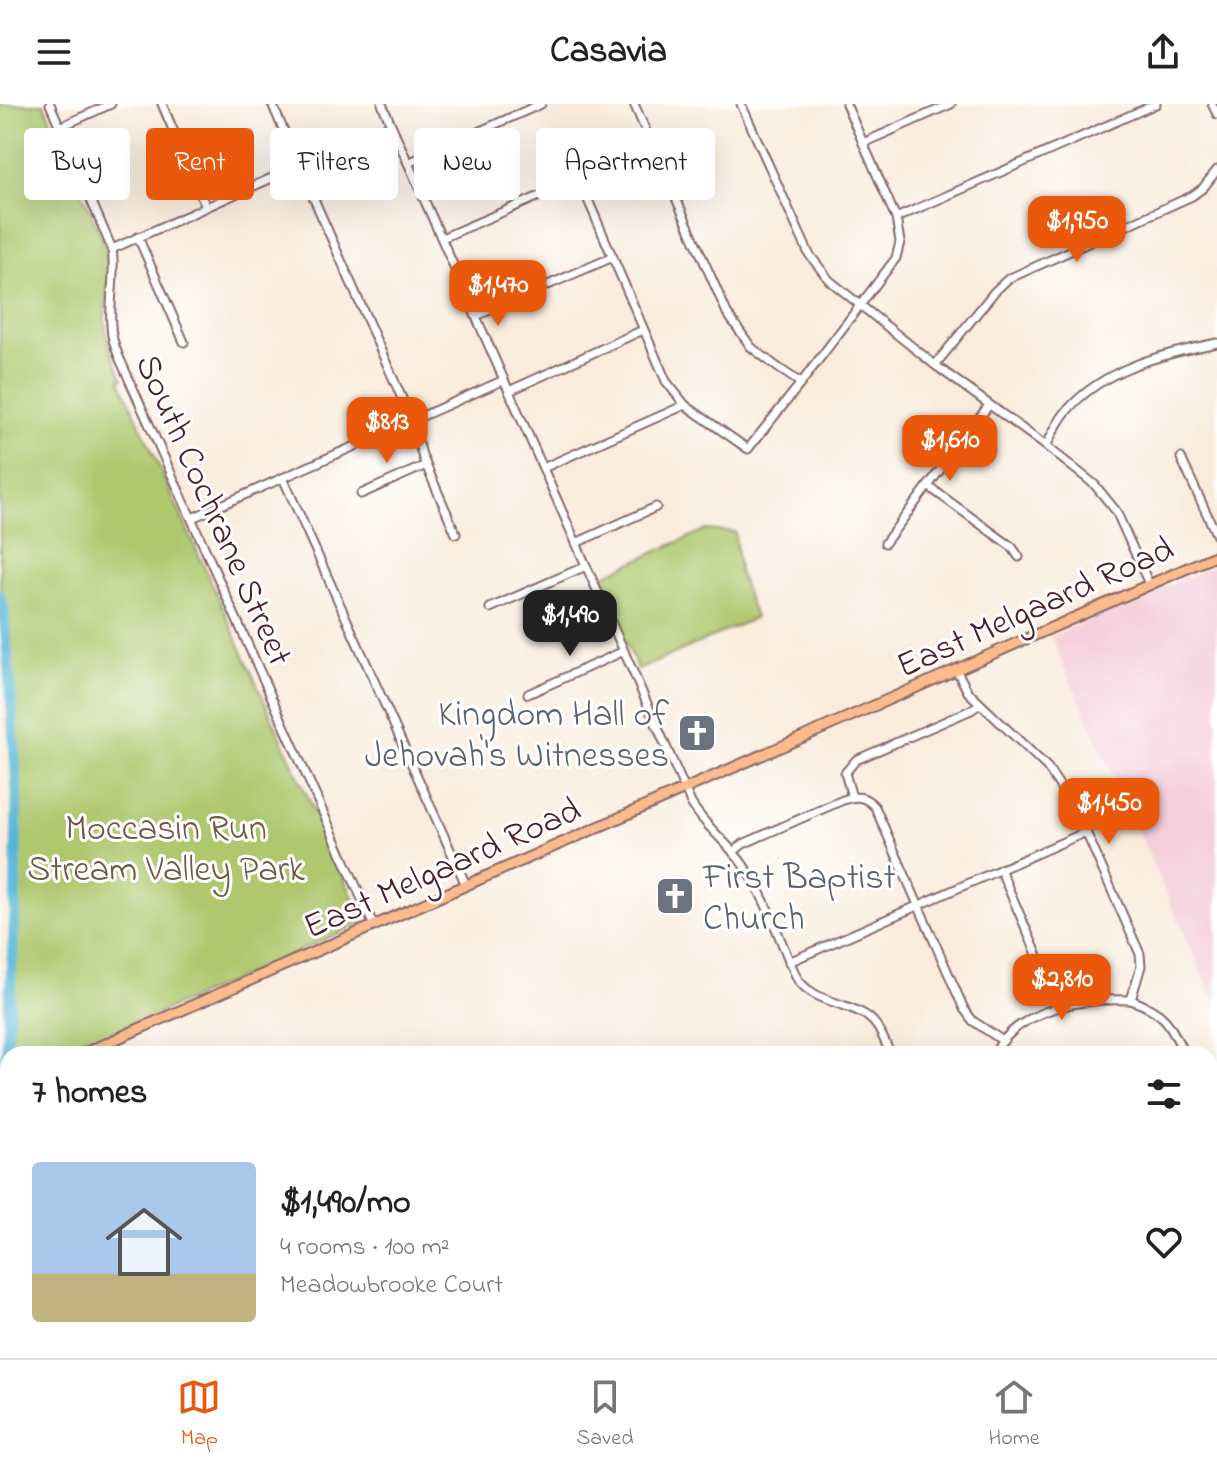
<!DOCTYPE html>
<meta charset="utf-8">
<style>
:root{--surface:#fff;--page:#f2f2f2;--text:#222;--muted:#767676;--line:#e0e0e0;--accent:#ea580c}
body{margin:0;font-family:"Indie Flower",sans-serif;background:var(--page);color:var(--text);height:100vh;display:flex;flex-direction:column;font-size:30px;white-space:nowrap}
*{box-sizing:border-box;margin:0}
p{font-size:26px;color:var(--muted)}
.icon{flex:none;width:44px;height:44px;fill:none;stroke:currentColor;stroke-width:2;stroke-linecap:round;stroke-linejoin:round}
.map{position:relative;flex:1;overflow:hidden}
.sheet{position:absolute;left:0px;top:942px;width:1218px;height:312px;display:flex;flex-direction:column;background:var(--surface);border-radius:24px 24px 0 0;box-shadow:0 8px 32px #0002}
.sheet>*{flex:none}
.guide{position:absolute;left:24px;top:24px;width:800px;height:72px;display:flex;gap:16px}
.price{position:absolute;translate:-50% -68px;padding:0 18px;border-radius:16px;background:var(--accent);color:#fff;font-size:26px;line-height:52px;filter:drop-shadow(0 2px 4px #0008)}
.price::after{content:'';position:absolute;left:50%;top:48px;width:24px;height:18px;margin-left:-12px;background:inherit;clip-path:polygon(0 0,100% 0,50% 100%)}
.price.active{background:#222;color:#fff}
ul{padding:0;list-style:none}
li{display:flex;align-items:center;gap:24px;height:200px;padding:0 32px}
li+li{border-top:2px solid var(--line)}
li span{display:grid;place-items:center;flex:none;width:224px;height:160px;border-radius:8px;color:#555}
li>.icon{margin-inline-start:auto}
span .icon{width:96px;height:96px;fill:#fffc;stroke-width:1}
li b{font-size:34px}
h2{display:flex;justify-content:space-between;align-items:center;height:96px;padding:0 32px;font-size:34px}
.chip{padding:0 28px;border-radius:8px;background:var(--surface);box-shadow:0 8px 32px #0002;font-size:28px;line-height:72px}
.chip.active{background:var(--accent);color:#fff}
header{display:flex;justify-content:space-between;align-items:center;height:104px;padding:0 32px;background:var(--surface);font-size:36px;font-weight:700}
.tabs{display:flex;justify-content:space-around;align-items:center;height:112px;border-top:2px solid var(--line);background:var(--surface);font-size:22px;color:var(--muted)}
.tabs a{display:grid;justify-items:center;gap:4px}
.tabs .active{color:var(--accent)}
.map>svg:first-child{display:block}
.built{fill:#f5cfdb}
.green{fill:#afc86e;stroke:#7c744c;stroke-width:2}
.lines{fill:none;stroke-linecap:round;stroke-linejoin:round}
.stream{stroke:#57b7d5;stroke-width:2}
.river{stroke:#57b7d5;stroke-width:11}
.minor-casing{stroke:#876769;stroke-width:11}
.major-casing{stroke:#876769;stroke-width:13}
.minor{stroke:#fff;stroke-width:7}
.major{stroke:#fbbb8d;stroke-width:9}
.labels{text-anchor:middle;stroke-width:6;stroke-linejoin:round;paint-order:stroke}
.street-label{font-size:36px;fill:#4a1f2b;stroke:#fff}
.worship-label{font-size:36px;fill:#5b616d;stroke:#fff;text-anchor:end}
.park-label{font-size:36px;fill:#6d5a42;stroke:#fff}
</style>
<header><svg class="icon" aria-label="menu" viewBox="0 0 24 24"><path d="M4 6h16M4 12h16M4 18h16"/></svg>Casavia<svg class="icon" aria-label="share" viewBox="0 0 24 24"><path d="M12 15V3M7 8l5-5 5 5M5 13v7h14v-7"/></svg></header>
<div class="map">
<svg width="1217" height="1254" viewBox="0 0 1217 1254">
<rect width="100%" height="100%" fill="#fff"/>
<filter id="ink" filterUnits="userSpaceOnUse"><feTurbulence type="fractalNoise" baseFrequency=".0125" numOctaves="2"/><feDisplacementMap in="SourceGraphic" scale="16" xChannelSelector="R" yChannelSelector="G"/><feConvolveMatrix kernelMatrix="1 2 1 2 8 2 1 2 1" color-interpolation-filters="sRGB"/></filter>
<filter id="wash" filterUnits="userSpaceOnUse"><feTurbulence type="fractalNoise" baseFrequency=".006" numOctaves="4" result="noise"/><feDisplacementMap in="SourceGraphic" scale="32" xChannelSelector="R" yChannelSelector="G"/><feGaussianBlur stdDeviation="1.8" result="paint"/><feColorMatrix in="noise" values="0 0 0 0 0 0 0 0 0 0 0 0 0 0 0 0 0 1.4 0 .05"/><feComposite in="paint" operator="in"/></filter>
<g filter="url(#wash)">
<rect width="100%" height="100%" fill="#f9ecdc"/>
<path class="built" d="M1217,460V903L1051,533Z"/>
<g class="green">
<path d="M0,0H44L107,146C112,171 104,194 105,218C106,239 115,257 123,275L120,276L364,818L67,950H8V973L4,974C13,845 22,717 11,588C8,556 7,523 0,491Z"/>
<path d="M705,426L735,428L739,468L755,514L638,566L597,474Z"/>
<path d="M8,993V1246H155L159,1254H0V996Z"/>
</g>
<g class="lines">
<path class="stream" d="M0,1068L8,1070"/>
<g class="river">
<path d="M0,491L4,507L12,605L17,690L15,809L3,1002C9,1021 0,1043 8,1060"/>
<path d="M0,1221L6,1170L3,1125L8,1106"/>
</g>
</g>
</g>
<g filter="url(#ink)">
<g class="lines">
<defs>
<g id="minor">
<path d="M50,0L112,145C116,171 109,196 111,222C111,233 115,243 119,253L374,822"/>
<path d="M162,0L206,103"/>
<path d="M272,0L412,317L423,354L456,430"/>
<path d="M382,0L691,699C705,723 729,739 744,762C768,796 780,839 798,876C819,903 858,897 876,921C882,929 886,940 890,950"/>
<path d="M634,0L727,209L751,243L777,263L801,279"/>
<path d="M741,0L809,150L829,176L935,261L1046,342L1094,380L1116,407L1149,480"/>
<path d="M1212,0L1217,10"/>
<path d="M60,23L111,0"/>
<path d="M863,39L951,0"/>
<path d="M408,59L541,0"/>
<path d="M896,114L1156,0"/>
<path d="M138,133L184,238"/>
<path d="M442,134L579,75L666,277L685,301L748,345L801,279L896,154L900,138L896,114L846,0"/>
<path d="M112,145L391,21"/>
<path d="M476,212L613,153"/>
<path d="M935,261L995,187L1008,175L1192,92L1203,84L1217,66"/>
<path d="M509,287L643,226"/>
<path d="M1046,342C1052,331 1057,319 1065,309C1102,264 1163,250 1217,239"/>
<path d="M1181,354L1217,432"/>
<path d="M543,364L685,301"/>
<path d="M283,374L466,781"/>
<path d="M928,382L1012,443L1019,453"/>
<path d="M361,390L426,361"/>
<path d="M192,414L504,276"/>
<path d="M576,439L656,403"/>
<path d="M885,439L989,301"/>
<path d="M490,504L586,462"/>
<path d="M956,565L968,588L1047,663L1069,696L1086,728L1140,850L1141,862L1131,896C1164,908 1170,918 1184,950"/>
<path d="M528,590L624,547"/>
<path d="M852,693L845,669L856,656L971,606L980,600"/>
<path d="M733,748L743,740L843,696C857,691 865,692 875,703L964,905L973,917L1003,937"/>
<path d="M1000,765L1060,903"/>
<path d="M789,858L1086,728"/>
<path d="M994,950C1020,903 1082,894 1131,896"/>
<path d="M1210,1009L1217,1024"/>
<path d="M1210,1193L1217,1189"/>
<path d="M163,1246L167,1254"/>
<path d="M1020,1246L1023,1254"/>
<path d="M1070,1254L1088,1246"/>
</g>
<g id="major">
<path d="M82,950L1217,451"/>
<path d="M0,986L8,982"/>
</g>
</defs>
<use href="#minor" class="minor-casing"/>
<use href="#major" class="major-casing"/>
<use href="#minor" class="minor"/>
<use href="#major" class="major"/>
</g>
</g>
<defs>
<symbol id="church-square" viewBox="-11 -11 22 22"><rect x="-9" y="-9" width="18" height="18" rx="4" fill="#6b7280" stroke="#fff"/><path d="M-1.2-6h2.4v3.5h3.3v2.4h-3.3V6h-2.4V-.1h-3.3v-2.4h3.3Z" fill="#fff"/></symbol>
</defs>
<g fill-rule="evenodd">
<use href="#church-square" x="675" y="607" width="44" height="44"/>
<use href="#church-square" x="653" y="770" width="44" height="44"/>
</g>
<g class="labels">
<g class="street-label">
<text transform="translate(216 405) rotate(66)" y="13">South Cochrane Street</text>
<text transform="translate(1034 501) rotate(-24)" y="13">East Melgaard Road</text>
<text transform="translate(441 762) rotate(-24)" y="13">East Melgaard Road</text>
</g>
<g class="worship-label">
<text x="669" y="621">Kingdom Hall of<tspan x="669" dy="41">Jehovah's Witnesses</tspan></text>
<text x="703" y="784" text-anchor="start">First Baptist<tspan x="703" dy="41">Church</tspan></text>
</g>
<g class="park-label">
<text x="166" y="735">Moccasin Run<tspan x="166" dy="41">Stream Valley Park</tspan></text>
</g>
</g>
</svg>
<b class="price" style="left:1077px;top:160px">$1,950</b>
<b class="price" style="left:498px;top:224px">$1,470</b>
<b class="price" style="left:387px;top:361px">$813</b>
<b class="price" style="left:950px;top:379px">$1,610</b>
<b class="price active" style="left:570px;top:554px">$1,490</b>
<b class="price" style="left:1109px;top:742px">$1,450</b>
<b class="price" style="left:1062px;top:918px">$2,810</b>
<div class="guide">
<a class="chip">Buy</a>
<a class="chip active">Rent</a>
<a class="chip">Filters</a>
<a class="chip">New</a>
<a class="chip">Apartment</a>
</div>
<section class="sheet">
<h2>7 homes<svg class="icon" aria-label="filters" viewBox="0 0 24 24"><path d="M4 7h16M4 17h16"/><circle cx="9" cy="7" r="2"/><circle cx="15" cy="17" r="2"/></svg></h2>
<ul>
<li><span style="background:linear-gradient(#a9c7e8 70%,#c2b280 0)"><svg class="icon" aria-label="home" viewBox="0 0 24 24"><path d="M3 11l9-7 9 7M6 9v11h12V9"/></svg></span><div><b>$1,490/mo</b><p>4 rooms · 100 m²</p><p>Meadowbrooke Court</p></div><svg class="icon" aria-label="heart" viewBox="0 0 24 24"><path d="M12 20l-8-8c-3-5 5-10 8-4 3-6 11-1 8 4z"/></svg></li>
</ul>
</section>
</div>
<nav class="tabs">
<a class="active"><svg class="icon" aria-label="map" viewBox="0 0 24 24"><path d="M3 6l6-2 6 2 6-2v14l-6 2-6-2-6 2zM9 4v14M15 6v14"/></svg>Map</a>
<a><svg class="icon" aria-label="saved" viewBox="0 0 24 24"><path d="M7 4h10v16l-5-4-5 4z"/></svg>Saved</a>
<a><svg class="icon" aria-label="home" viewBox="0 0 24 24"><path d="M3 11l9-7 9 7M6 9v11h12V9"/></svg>Home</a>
</nav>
